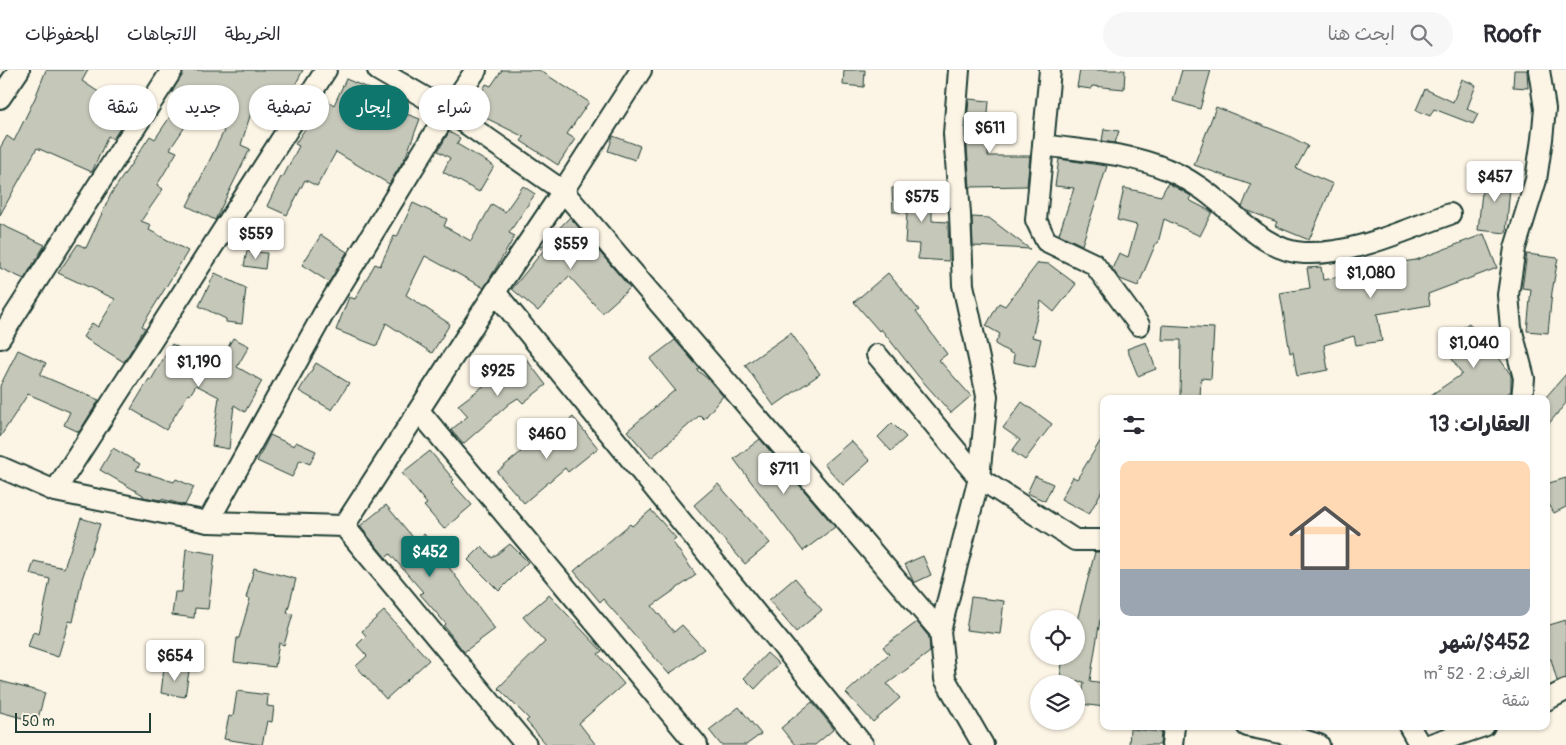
<!DOCTYPE html>
<html lang="ar">
<meta charset="utf-8">
<style>
:root{--surface:#fff;--page:#f7f7f7;--text:#2b2b33;--muted:#7c7c81;--line:#e1e1e2;--accent:#0f766e}
body{margin:0;font-family:Pangolin,"Playpen Sans Arabic",sans-serif;background:var(--page);color:var(--text);direction:rtl;height:100vh;display:flex;flex-direction:column;font-size:19px;white-space:nowrap}
*{box-sizing:border-box;margin:0}
p{font-size:16px;color:var(--muted)}
.icon{flex:none;width:28px;height:28px;fill:none;stroke:currentColor;stroke-width:2;stroke-linecap:round;stroke-linejoin:round}
.map{position:relative;flex:1;overflow:hidden;direction:ltr}
.sheet{position:absolute;left:1100px;top:325px;width:450px;height:335px;display:flex;flex-direction:column;background:var(--surface);border-radius:10px;box-shadow:0 1px 4px #0004;direction:rtl}
.sheet>*{flex:none}
.banner{position:absolute;left:15px;top:15px;width:475px;height:45px;direction:rtl;display:flex;gap:10px}
.controls{position:absolute;left:1030px;top:540px;display:grid;gap:10px}
.controls a{display:grid;place-items:center;width:55px;height:55px;border-radius:50%;background:var(--surface);box-shadow:0 1px 4px #0004;font-size:25px}
.scale{position:absolute;left:15px;bottom:12px;width:136px;box-sizing:border-box;padding-left:5px;border:2px solid #1f3d34;border-top:0;font-size:14px;line-height:18px;white-space:nowrap;color:#1f3d34;-webkit-text-stroke:4px #fcf5e5;paint-order:stroke}
.price{position:absolute;translate:-50% -42px;padding:0 11px;border-radius:5px;background:#fff;color:#222;font-size:16px;line-height:32px;filter:drop-shadow(0 1px 2px #0008)}
.price::after{content:'';position:absolute;left:50%;top:30px;width:15px;height:11px;margin-left:-8px;background:inherit;clip-path:polygon(0 0,100% 0,50% 100%)}
.price.current{background:var(--accent);color:#fff}
ul{padding:0;list-style:none}
li{display:grid;align-content:center;gap:10px;height:265px;padding:0 20px}
li span{display:grid;place-items:center;height:155px;border-radius:10px;color:#555}
li>.icon{margin-inline-start:auto}
span .icon{width:90px;height:90px;fill:#fffc;stroke-width:1}
li b{font-size:21px}
h2{display:flex;justify-content:space-between;align-items:center;height:60px;padding:0 20px;font-size:21px}
.tag{padding:0 18px;border-radius:22px;background:var(--surface);box-shadow:0 1px 4px #0004;font-size:18px;line-height:45px}
.tag.current{background:var(--accent);color:#fff}
header{display:flex;align-items:center;gap:30px;box-sizing:border-box;height:70px;padding:0 25px;background:var(--surface);border-bottom:1px solid var(--line)}
header strong{font-size:24px}
nav{display:flex;gap:28px;margin-inline-start:auto;font-size:18px}
.search{width:350px;height:45px;background:var(--page);display:flex;align-items:center;gap:12px;box-sizing:border-box;padding:0 18px;border-radius:28px;color:var(--muted);font-size:19px}
.map>svg:first-child{display:block}
.building{fill:#c5c7b9;stroke:#1f3d34}
.lines{fill:none;stroke-linecap:round;stroke-linejoin:round}
.street-casing{stroke:#1f3d34;stroke-width:24}
.street{stroke:#fcf5e5;stroke-width:20}
</style>
<header>
<strong>Roofr</strong>
<div class="search"><svg class="icon" aria-label="search" viewBox="0 0 24 24"><circle cx="10" cy="10" r="6"/><path d="M15 15l6 6"/></svg>ابحث هنا</div>
<nav><a>الخريطة</a><a>الاتجاهات</a><a>المحفوظات</a></nav>
</header>
<div class="map">
<svg width="1566" height="675" viewBox="0 0 1566 675">
<rect width="100%" height="100%" fill="#fcf5e5"/>
<filter id="ink" filterUnits="userSpaceOnUse"><feTurbulence type="fractalNoise" baseFrequency=".02" numOctaves="2"/><feDisplacementMap in="SourceGraphic" scale="10" xChannelSelector="R" yChannelSelector="G"/><feConvolveMatrix kernelMatrix="1 2 1 2 8 2 1 2 1" color-interpolation-filters="sRGB"/></filter>
<g filter="url(#ink)">
<g class="building">
<path d="M46,0H88L82,11L130,43L113,69L108,66L92,102L37,78L0,145V78L7,66L14,71L35,28Z"/>
<path d="M184,0H303L279,46L254,33L241,75L250,79L215,150L187,136L224,61L195,42L170,79L177,82L157,115L163,119L141,151L151,155L149,160L188,181L142,256L145,258L124,292L83,267L92,253L98,257L115,229L58,203L78,174L86,178L111,124L150,66L155,69L182,29L172,22Z"/>
<path d="M502,0H539L589,32L567,64L575,69L558,95L521,71L524,67L472,41L486,14L491,16Z"/>
<path d="M844,0H865L864,17L843,15Z"/>
<path d="M1080,0H1125L1124,19L1092,16L1091,19L1077,17Z"/>
<path d="M1182,0H1211L1200,39L1173,31Z"/>
<path d="M1514,0H1527L1528,18L1513,17Z"/>
<path d="M346,9L384,25L380,34L420,49L406,86L389,114L336,82L317,116L305,110L287,145L267,136L281,107H283L299,76L295,74L325,29L334,35Z"/>
<path d="M1462,9L1476,15L1467,39L1478,44L1473,54L1434,39L1430,46L1416,40L1425,19L1453,32Z"/>
<path d="M969,29L989,31L986,69H989L988,86H1030L1027,116L970,117L966,64Z"/>
<path d="M1216,37L1289,66L1308,76L1296,98L1333,114L1309,170L1275,156L1277,152L1246,140L1242,137L1251,115L1194,95Z"/>
<path d="M1104,59L1119,61L1115,73L1102,71Z"/>
<path d="M449,62L460,68L457,74L494,96L479,122L443,102L450,88L438,81Z"/>
<path d="M613,66L640,76L635,90L608,81Z"/>
<path d="M1059,89L1107,96L1082,175L1059,164L1074,118L1055,116Z"/>
<path d="M1484,103L1511,106L1506,163L1478,160Z"/>
<path d="M1168,113L1191,126L1189,130L1212,142L1200,166L1164,149L1158,173H1156L1138,216L1120,209L1112,199L1119,183L1128,187L1137,155L1117,150L1124,118L1161,126Z"/>
<path d="M523,116L535,124L509,163L515,166L484,218L425,186L406,225L450,254L432,283L386,253L377,276L336,260L349,227L355,229L375,194L380,196L394,166L397,167L413,133L447,149L444,156L471,171L492,134L505,142Z"/>
<path d="M932,117V151L948,152L949,191L918,189L919,174L905,173L907,142H893L892,118Z"/>
<path d="M570,147L630,218L602,243L569,206L538,241L512,219L543,181L540,178Z"/>
<path d="M972,147L989,148L1030,179L973,176Z"/>
<path d="M0,154L45,175L24,209L0,198Z"/>
<path d="M1484,164L1497,198L1428,224L1430,235L1377,244L1382,271L1356,275L1354,266L1324,275L1328,300L1297,306L1293,282L1290,283L1280,223L1310,218L1307,198L1321,197L1323,210L1396,196L1395,193L1416,190Z"/>
<path d="M321,165L347,182L329,212L302,195Z"/>
<path d="M247,181L267,183L265,199L244,196Z"/>
<path d="M1527,184L1558,188L1552,222L1548,263L1527,261L1531,219L1522,218Z"/>
<path d="M1038,193L1049,194L1076,214L1054,242L1041,231L1032,267L1041,269L1035,297L1013,292L1014,285L995,274L1000,264L986,256L999,233L1005,236Z"/>
<path d="M215,203L246,218L242,254L226,252V249L199,236Z"/>
<path d="M888,203L919,240L916,242L947,284L939,290L971,326L951,343L918,306L881,259L879,261L854,232Z"/>
<path d="M1469,253L1491,284L1495,282L1511,305V321L1500,329H1425L1462,304L1441,272Z"/>
<path d="M1163,255L1214,258L1211,309L1201,308L1200,328L1180,327L1181,270H1162Z"/>
<path d="M791,263L820,304L774,336L745,295Z"/>
<path d="M233,268L249,276L237,297L262,311L245,342L234,335L229,379L212,376L219,327L196,315L190,325L188,324L166,360L131,339L149,309L151,310L172,274L216,299Z"/>
<path d="M675,270L699,298L697,300L709,310L723,326L704,349L700,345L651,388L627,361L675,320L650,289Z"/>
<path d="M1146,272L1156,299L1138,306L1127,279Z"/>
<path d="M18,280L46,293L40,305L99,330L79,362L64,355L70,342L28,324L0,367V316Z"/>
<path d="M524,286L546,315L523,333L518,328L510,333L463,374L451,360L468,346L458,335Z"/>
<path d="M316,293L349,313L332,340L299,321Z"/>
<path d="M1566,304V333L1546,357V327Z"/>
<path d="M1022,332L1052,354L1025,390L1012,381L1020,370L1003,358Z"/>
<path d="M573,347L598,378L568,402L565,398L524,433L497,402L528,376L532,380Z"/>
<path d="M892,353L906,367L891,381L878,367Z"/>
<path d="M270,365L294,376L296,372L316,381L310,394L300,390L292,407L257,391Z"/>
<path d="M1104,365V417L1089,444L1061,429L1073,407L1077,409Z"/>
<path d="M760,369L835,457L803,481L734,389Z"/>
<path d="M851,371L870,391L843,415L824,394Z"/>
<path d="M113,378L140,394L136,400L174,412L176,409L194,417L185,435L161,429L160,430L143,427V425L100,400Z"/>
<path d="M430,381L454,410L451,412L472,435L444,459L424,436L427,434L402,403Z"/>
<path d="M1035,406L1053,414L1045,431L1027,423Z"/>
<path d="M1566,408V437L1554,443L1546,429V414Z"/>
<path d="M718,414L770,473L745,494L694,435Z"/>
<path d="M386,435L416,471L424,464L495,559L464,582L444,556L446,554L420,524L423,522L390,484L386,488L360,456Z"/>
<path d="M651,440L676,468L672,471L696,505L652,536L674,562L682,555L704,579L669,604L603,529L600,532L574,501L630,454L632,456Z"/>
<path d="M81,448L100,454L82,509L73,552L69,551L58,587L28,577L33,562L39,564L50,509L30,504L34,491L64,498Z"/>
<path d="M510,474L528,492L499,521L468,490L482,476L492,488Z"/>
<path d="M186,479L215,484L208,539L195,538L194,548L172,545L175,522H182Z"/>
<path d="M1095,482H1104V551L1100,550L1090,611L1104,613V637L1081,634L1084,612L1060,608L1063,586H1076V554Z"/>
<path d="M923,486L931,505L914,513L905,494Z"/>
<path d="M254,498L296,509L287,543L293,544L284,575L279,573L275,597L234,592L237,568H239L250,529L246,528Z"/>
<path d="M795,508L822,540L796,562L769,530Z"/>
<path d="M549,525L602,581L598,584L624,614L579,653L596,675H547L526,651L529,649L498,618L545,572L523,547Z"/>
<path d="M971,527L1004,531L1000,564L966,560Z"/>
<path d="M384,541L429,590L386,629L356,596L367,586L357,575L366,566L362,561Z"/>
<path d="M1566,550V608L1557,611L1551,589L1546,590V556Z"/>
<path d="M917,552L929,567L930,582L887,614L900,628L873,652L846,623L889,584L883,577Z"/>
<path d="M767,583L779,594L755,619L744,608Z"/>
<path d="M164,598L189,601L185,627L161,623Z"/>
<path d="M0,611L45,623L37,652L0,642Z"/>
<path d="M237,621L268,625L267,636L274,637L272,652L267,651L262,675L224,669L229,646L233,647Z"/>
<path d="M812,632L834,659L815,675H795L781,658Z"/>
<path d="M739,637L761,664L746,675H721L709,660Z"/>
<path d="M1130,659L1161,662L1160,675H1129Z"/>
</g>
<g class="lines">
<defs>
<g id="street">
<path d="M378,0L448,41L476,0"/>
<path d="M641,0L563,121L940,561L945,609L983,675"/>
<path d="M1050,0L1036,150L1046,171L1094,194L1139,255"/>
<path d="M0,28L19,0"/>
<path d="M1043,75C1083,81 1129,83 1166,99C1176,103 1187,109 1196,115C1231,136 1260,181 1304,183C1354,185 1404,160 1450,144"/>
<path d="M495,222L863,675"/>
<path d="M0,268L172,0"/>
<path d="M877,285L979,408L1075,470H1104"/>
<path d="M1522,329L1524,308L1511,258L1508,225L1515,178L1536,110L1542,69L1545,39L1539,0"/>
<path d="M419,341L697,675"/>
<path d="M0,397L55,421L208,452L344,456L526,675"/>
<path d="M55,421L326,0"/>
<path d="M208,452L325,241L448,41L563,121L495,222L344,456"/>
<path d="M940,561L979,408L987,326L963,215L960,144L954,64L959,0"/>
<path d="M1546,630L1566,620"/>
<path d="M1247,656L1281,663L1319,675"/>
<path d="M1409,656L1420,675"/>
<path d="M1172,675L1174,656"/>
<path d="M1428,675L1484,656"/>
</g>
</defs>
<use href="#street" class="street-casing"/>
<use href="#street" class="street"/>
</g>
</g>
</svg>
<div class="controls">
<a><svg class="icon" aria-label="locate" viewBox="0 0 24 24"><circle cx="12" cy="12" r="6"/><path d="M12 2v4M12 18v4M2 12h4M18 12h4"/></svg></a>
<a><svg class="icon" aria-label="layers" viewBox="0 0 24 24"><path d="M12 4l9 5-9 5-9-5zM3 14l9 5 9-5"/></svg></a>
</div>
<div class="scale">50 m</div>
<b class="price" style="left:990px;top:84px">$611</b>
<b class="price" style="left:1495px;top:133px">$457</b>
<b class="price" style="left:922px;top:153px">$575</b>
<b class="price" style="left:256px;top:190px">$559</b>
<b class="price" style="left:571px;top:200px">$559</b>
<b class="price" style="left:1371px;top:229px">$1,080</b>
<b class="price" style="left:1474px;top:299px">$1,040</b>
<b class="price" style="left:199px;top:318px">$1,190</b>
<b class="price" style="left:498px;top:327px">$925</b>
<b class="price" style="left:547px;top:390px">$460</b>
<b class="price" style="left:784px;top:425px">$711</b>
<b class="price current" style="left:430px;top:508px">$452</b>
<b class="price" style="left:175px;top:612px">$654</b>
<div class="banner">
<a class="tag">شراء</a>
<a class="tag current">إيجار</a>
<a class="tag">تصفية</a>
<a class="tag">جديد</a>
<a class="tag">شقة</a>
</div>
<section class="sheet">
<h2>العقارات: 13<svg class="icon" aria-label="filters" viewBox="0 0 24 24"><path d="M4 7h16M4 17h16"/><circle cx="9" cy="7" r="2"/><circle cx="15" cy="17" r="2"/></svg></h2>
<ul>
<li><span style="background:linear-gradient(#ffd9b3 70%,#9aa5b1 0)"><svg class="icon" aria-label="home" viewBox="0 0 24 24"><path d="M3 11l9-7 9 7M6 9v11h12V9"/></svg></span><div><b>$452/شهر</b><p>الغرف: 2 · 52 m²</p><p>شقة</p></div></li>
</ul>
</section>
</div>
